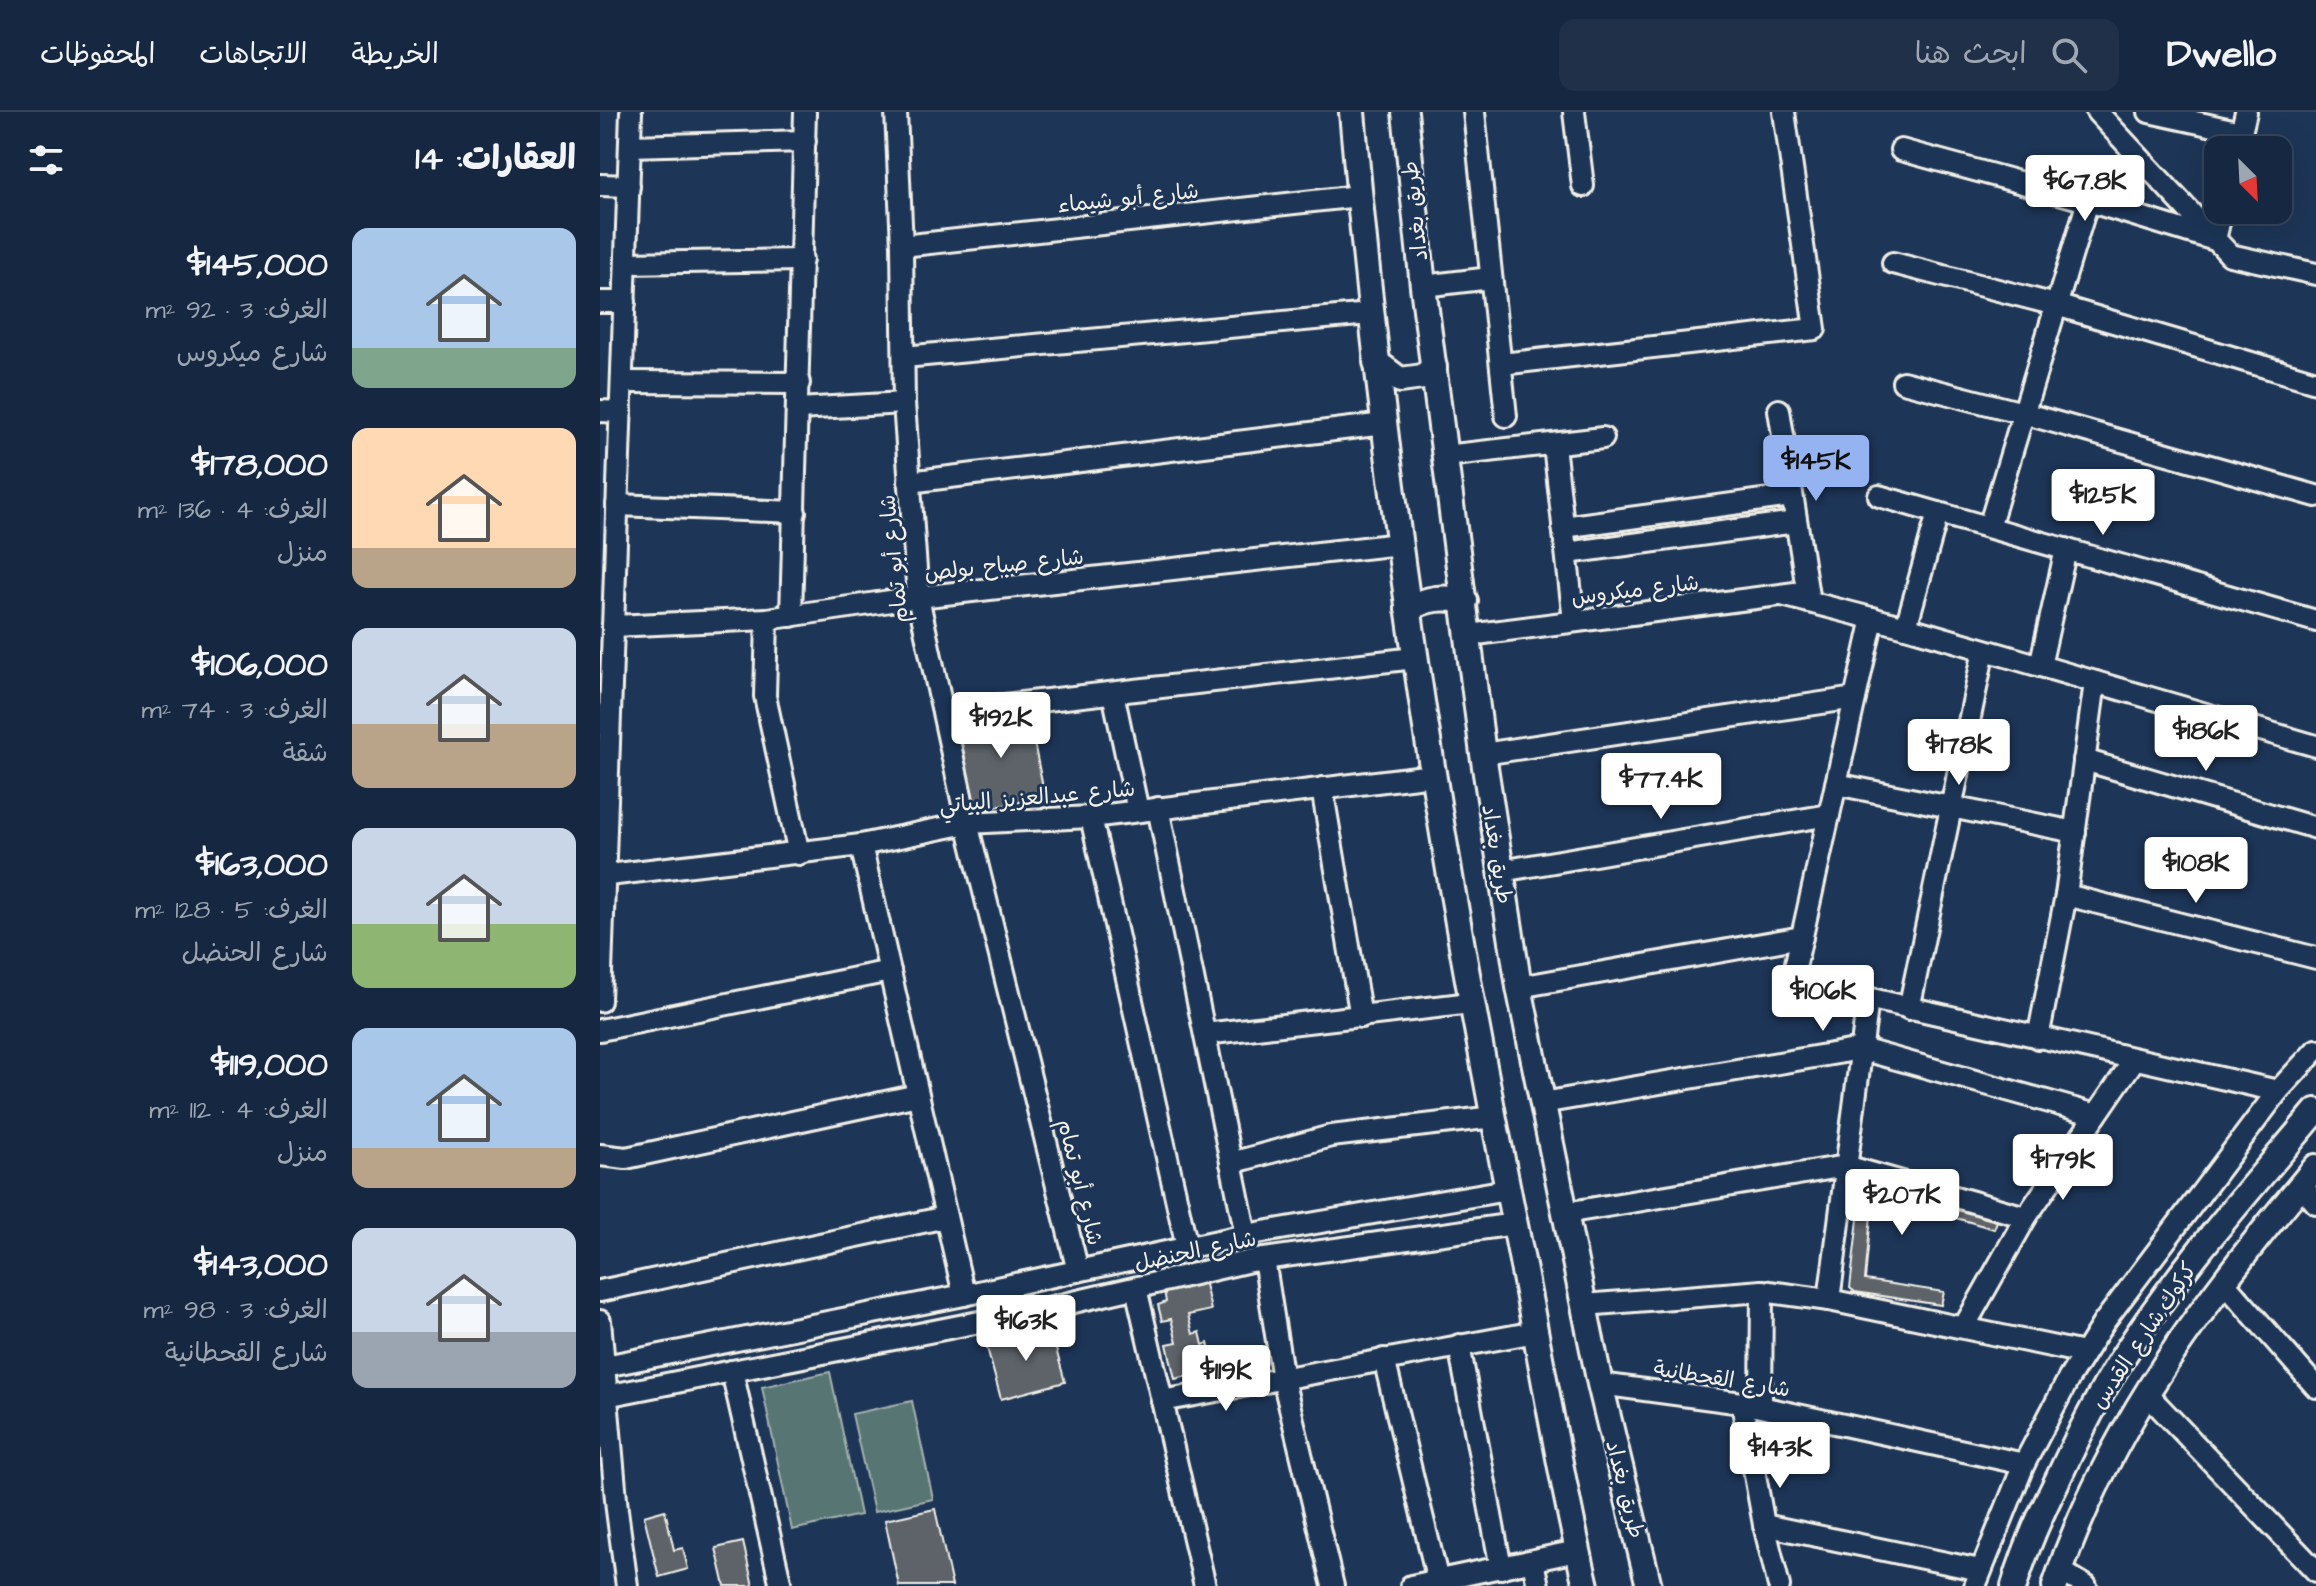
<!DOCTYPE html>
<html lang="ar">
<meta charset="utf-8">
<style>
:root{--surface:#162841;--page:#1f3048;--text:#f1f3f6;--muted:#9ea6b1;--line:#35445a;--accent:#95b2f1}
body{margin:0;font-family:"Architects Daughter","Playpen Sans Arabic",sans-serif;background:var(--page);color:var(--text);direction:rtl;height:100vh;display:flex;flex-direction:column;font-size:30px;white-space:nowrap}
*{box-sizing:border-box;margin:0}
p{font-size:26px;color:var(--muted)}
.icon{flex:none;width:44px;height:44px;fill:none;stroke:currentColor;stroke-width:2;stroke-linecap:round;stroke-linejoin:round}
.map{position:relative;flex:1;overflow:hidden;direction:ltr}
.details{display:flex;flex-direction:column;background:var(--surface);width:600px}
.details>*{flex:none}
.needle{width:52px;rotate:156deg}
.controls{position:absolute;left:1604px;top:24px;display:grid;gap:16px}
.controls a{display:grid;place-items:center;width:88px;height:88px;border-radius:16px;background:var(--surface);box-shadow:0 8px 32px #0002,0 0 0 2px var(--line);font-size:40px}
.price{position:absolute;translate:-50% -68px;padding:0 18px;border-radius:8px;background:#fff;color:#222;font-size:26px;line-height:52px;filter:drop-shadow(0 2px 4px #0008)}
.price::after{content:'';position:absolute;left:50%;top:48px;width:24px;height:18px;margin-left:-12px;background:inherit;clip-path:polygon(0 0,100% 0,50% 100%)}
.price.on{background:var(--accent);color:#111}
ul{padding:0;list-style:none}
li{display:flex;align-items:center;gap:24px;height:200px;padding:0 24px}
li span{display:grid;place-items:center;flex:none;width:224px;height:160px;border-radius:16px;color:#555}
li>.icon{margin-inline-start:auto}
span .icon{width:96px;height:96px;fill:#fffc;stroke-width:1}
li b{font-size:34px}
h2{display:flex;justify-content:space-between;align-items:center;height:96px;padding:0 24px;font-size:34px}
header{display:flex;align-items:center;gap:48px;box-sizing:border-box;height:112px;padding:0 40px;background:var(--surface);border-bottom:2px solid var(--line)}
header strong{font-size:38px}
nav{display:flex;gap:44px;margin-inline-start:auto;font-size:28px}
.search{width:560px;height:72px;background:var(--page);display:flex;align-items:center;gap:20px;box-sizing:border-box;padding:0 28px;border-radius:16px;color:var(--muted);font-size:30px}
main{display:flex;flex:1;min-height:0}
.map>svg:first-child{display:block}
.pitch{fill:#567473;stroke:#a5b2ae;stroke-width:2}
.building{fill:#5d6469;stroke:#f4f1e8;stroke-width:2}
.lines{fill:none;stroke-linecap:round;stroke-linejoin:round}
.minor-casing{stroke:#f4f1e8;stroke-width:26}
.major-casing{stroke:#f4f1e8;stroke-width:30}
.minor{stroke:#1d3557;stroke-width:20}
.major{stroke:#1d3557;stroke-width:24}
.labels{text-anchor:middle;stroke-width:6;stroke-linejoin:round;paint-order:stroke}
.street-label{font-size:22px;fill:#f4f1e8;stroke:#1d3557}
</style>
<header>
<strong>Dwello</strong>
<div class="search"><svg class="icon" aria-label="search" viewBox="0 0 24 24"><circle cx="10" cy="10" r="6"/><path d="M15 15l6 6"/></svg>ابحث هنا</div>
<nav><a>الخريطة</a><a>الاتجاهات</a><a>المحفوظات</a></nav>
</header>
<main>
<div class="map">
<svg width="1716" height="1474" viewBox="0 0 1716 1474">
<rect width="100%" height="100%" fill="#1d3557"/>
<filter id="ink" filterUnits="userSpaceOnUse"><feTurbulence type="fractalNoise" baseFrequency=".0125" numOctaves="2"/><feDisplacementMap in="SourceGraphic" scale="16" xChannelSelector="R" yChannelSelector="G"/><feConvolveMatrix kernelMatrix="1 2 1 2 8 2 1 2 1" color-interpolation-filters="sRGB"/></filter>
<g filter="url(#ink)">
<g class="pitch">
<path d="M230,1260L260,1403L192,1418L162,1275Z"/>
<path d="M312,1289L333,1387L274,1400L252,1302Z"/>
</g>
<g class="building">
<path d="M427,596L445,685L374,699L357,610Z"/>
<path d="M1263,1064L1399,1104L1394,1117L1273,1082L1265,1168L1344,1180L1341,1193L1255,1180L1250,1176Z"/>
<path d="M604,1168L611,1198L588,1203L593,1222L600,1220L603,1233L608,1231L611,1242L605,1243L609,1259L575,1267L567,1232L577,1230L571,1207L562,1209L558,1193L566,1190L564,1178Z"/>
<path d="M450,1215L465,1270L401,1287L386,1232Z"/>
<path d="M335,1397L352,1474H299L285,1408Z"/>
<path d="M65,1398L74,1438L83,1436L88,1457L59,1465L44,1404Z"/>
<path d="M143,1430L153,1474H125L116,1436Z"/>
</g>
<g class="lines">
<defs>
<g id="minor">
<path d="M296,0L302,134L304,291L318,485L367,711L478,1159"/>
<path d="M874,0L906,304"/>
<path d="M974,0L983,74"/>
<path d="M1497,0L1630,143L1716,162"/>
<path d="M1549,0L1641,20"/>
<path d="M30,34L205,29"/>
<path d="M1301,38L1488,89L1615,128L1622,98"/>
<path d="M1637,38L1646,0"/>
<path d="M0,73L29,74"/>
<path d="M302,134L759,84"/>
<path d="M26,151L202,148"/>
<path d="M1293,151L1456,193L1716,270"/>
<path d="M823,174L891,166"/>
<path d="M0,190H25"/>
<path d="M304,245L770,202"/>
<path d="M901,252L1215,217L1184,0"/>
<path d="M22,270L199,271"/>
<path d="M1303,270L1423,301L1716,384"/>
<path d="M198,297L304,291"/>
<path d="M1179,298L1209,490"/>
<path d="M0,299L21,300"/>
<path d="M954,333L974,509"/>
<path d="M845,344L1003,326"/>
<path d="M309,370L784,312"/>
<path d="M1279,384L1716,509"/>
<path d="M17,393L195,400"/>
<path d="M963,415L1192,384"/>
<path d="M1389,415L1488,89"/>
<path d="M967,441L1196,410"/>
<path d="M1182,483L1306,515L1716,634"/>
<path d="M191,504L205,0"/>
<path d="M1273,506L1192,869L1678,979"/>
<path d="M167,507L165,584L199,742"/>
<path d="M13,514L167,507L318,485L800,432"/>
<path d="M1306,515L1338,401"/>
<path d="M869,523L1195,481"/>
<path d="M1440,554L1466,437"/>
<path d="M513,581L538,699"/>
<path d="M343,600L815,546"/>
<path d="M883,642L1255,586"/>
<path d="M1484,648L1716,716"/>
<path d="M1236,672L1475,720"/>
<path d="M722,676L761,905"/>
<path d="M558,696L646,1123"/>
<path d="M491,705L587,1135"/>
<path d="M261,733L364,1183"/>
<path d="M901,759L1229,703"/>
<path d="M0,764L261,733L367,711L491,705L833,663"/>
<path d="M1466,783L1716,846"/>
<path d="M919,875L1202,825"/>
<path d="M0,889L31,0"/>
<path d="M1309,897L1384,538"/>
<path d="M0,918L290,859"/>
<path d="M605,922L871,891"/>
<path d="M1438,926L1466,783L1495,570"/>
<path d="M942,991L1261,937L1496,1003"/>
<path d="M0,1043L26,1046L318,983"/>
<path d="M631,1051L731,1024L894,1005"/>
<path d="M1701,1073L1716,1091"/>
<path d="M965,1101L1246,1054L1426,1105"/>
<path d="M664,1147L683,1267L733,1474"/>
<path d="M1623,1169L1716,1275"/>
<path d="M536,1176L605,1474"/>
<path d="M0,1179L346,1105"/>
<path d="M1229,1188L1268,887"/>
<path d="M984,1193L1162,1179L1229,1188L1484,1241"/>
<path d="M0,1209L17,1398L27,1474"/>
<path d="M1364,1215L1426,1105L1534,948"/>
<path d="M859,1233L901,1456"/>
<path d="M784,1247L838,1469"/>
<path d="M0,1255L364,1183L646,1123L907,1078"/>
<path d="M132,1259L181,1474"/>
<path d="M1000,1272L1142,1291L1424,1352"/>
<path d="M1546,1281L1716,1459"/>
<path d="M6,1284L435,1199L650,1149L915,1112"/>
<path d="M562,1289L935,1220"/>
<path d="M1142,1291L1164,1413L1179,1474"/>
<path d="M1161,1295L1162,1179"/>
<path d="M1164,1413L1380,1458"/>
<path d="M933,1449L938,1474"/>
<path d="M1461,1459L1486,1474"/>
<path d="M811,1474L977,1439"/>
<path d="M1375,1474L1424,1352L1469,1266L1504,1210L1678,979L1716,938"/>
</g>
<g id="major">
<path d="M752,0C784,374 840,745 915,1113C939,1233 958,1355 986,1474"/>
<path d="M805,0L823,174L883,642L919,875L1000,1272L1049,1474"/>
<path d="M776,250L800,268L823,265L834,255"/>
<path d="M808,497C827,486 844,484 865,489"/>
<path d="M1414,1474C1425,1437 1441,1401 1458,1367C1477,1326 1497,1286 1521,1248C1577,1159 1648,1080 1716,999"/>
<path d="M1455,1474C1508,1314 1609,1182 1716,1055"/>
</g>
</defs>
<use href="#minor" class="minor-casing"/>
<use href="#major" class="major-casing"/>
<use href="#minor" class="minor"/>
<use href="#major" class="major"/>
</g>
</g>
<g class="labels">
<g class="street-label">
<text transform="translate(528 85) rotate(-6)" y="8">شارع أبو شيماء</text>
<text transform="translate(814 99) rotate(-96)" y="8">طريق بغداد</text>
<text transform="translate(293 447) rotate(-96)" y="8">شارع أبو تمام</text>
<text transform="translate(404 452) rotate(-6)" y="8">شارع صباح بولص</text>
<text transform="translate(1035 477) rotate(-7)" y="8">شارع ميكروس</text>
<text transform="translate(437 684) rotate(-5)" y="8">شارع عبدالعزيز البياتي</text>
<text transform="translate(898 742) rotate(81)" y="8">طريق بغداد</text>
<text transform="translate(481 1070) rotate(76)" y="8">شارع أبو تمام</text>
<text transform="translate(595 1138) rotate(-12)" y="8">شارع الحنضل</text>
<text transform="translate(1543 1223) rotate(-56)" y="8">كركوك,شارع القدس</text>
<text transform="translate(1122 1266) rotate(9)" y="8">شارع القحطانية</text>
<text transform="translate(1026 1377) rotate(76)" y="8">طريق بغداد</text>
</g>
</g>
</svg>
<div class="controls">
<a><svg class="needle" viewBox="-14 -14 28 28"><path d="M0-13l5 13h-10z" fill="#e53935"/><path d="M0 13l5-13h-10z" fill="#9ea6b1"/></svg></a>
</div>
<b class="price" style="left:1485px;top:111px">$67.8K</b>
<b class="price on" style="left:1216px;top:391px">$145K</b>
<b class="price" style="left:1503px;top:425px">$125K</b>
<b class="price" style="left:401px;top:648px">$192K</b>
<b class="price" style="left:1606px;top:661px">$186K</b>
<b class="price" style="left:1359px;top:675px">$178K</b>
<b class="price" style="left:1061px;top:709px">$77.4K</b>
<b class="price" style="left:1596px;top:793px">$108K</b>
<b class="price" style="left:1223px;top:921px">$106K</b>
<b class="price" style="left:1463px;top:1090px">$179K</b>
<b class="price" style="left:1302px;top:1125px">$207K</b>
<b class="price" style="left:426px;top:1251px">$163K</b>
<b class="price" style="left:626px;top:1301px">$119K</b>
<b class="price" style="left:1180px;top:1378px">$143K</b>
</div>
<section class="details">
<h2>العقارات: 14<svg class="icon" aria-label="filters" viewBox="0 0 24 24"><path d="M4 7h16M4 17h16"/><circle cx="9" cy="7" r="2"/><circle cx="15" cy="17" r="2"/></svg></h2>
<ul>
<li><span style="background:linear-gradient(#a9c7e8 75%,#7fa58c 0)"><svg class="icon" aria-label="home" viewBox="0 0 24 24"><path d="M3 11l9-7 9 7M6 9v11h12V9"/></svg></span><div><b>$145,000</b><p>الغرف: 3 · 92 m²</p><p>شارع ميكروس</p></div></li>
<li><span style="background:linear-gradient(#ffd9b3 75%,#b9a48a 0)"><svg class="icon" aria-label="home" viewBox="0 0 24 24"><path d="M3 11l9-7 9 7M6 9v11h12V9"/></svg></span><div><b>$178,000</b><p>الغرف: 4 · 136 m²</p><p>منزل</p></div></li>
<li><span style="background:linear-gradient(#c9d6e8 60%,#b9a48a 0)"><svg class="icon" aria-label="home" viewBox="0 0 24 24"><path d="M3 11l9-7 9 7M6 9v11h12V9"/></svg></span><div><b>$106,000</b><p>الغرف: 3 · 74 m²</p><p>شقة</p></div></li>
<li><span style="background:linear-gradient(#c9d6e8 60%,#8fb573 0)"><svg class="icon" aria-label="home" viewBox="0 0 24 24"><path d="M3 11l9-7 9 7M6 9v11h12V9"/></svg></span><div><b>$163,000</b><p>الغرف: 5 · 128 m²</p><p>شارع الحنضل</p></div></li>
<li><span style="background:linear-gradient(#a9c7e8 75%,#b9a48a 0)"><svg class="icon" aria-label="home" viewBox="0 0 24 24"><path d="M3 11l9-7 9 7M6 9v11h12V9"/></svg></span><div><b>$119,000</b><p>الغرف: 4 · 112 m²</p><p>منزل</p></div></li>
<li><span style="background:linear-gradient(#c9d6e8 65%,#9aa5b1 0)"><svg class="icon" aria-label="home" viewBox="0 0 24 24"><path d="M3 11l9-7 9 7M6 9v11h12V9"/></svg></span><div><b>$143,000</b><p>الغرف: 3 · 98 m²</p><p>شارع القحطانية</p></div></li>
</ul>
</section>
</main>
